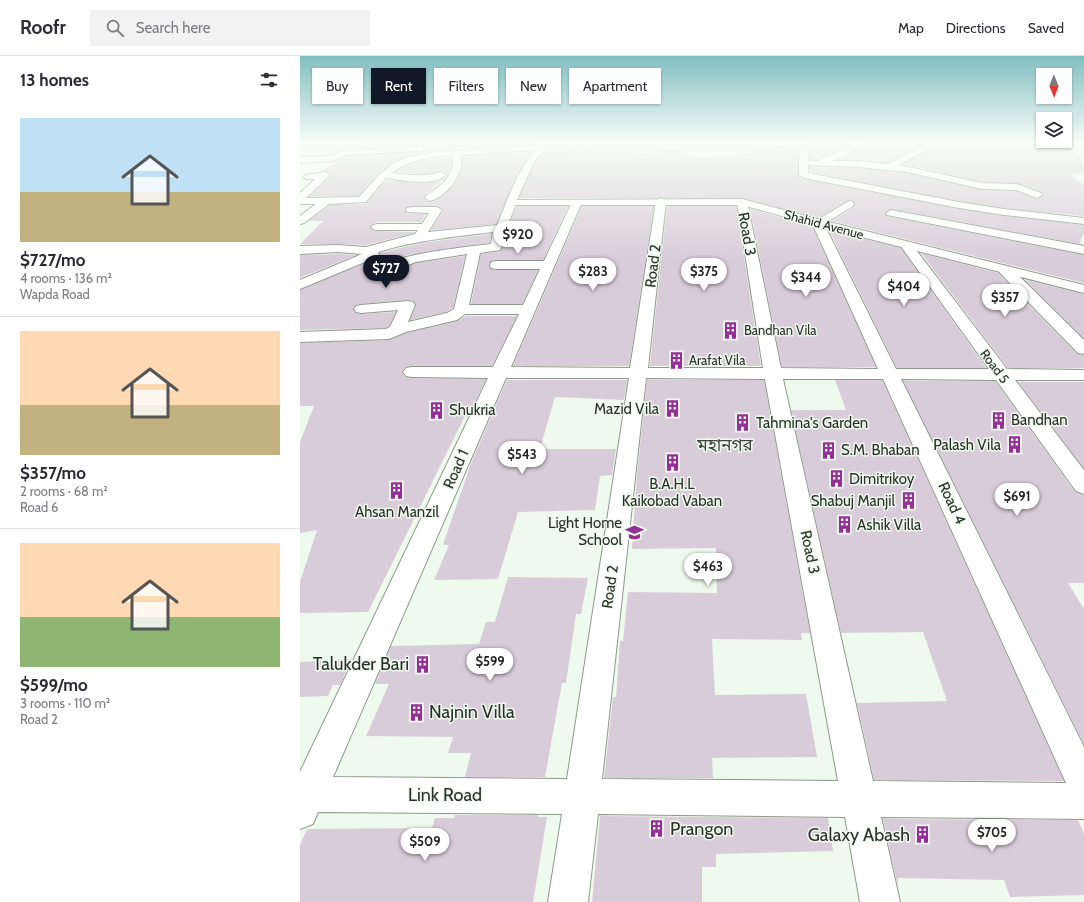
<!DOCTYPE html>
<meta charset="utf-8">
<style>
:root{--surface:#fff;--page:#f2f2f3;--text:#2b2b33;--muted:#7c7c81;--line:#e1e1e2;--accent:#111827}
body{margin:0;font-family:Cabin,"Noto Sans Bengali",sans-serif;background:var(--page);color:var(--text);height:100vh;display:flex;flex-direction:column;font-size:15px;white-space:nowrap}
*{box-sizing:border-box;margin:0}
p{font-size:13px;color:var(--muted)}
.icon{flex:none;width:22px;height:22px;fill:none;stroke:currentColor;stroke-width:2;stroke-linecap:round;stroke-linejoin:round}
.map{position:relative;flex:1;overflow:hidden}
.side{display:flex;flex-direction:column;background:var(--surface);width:300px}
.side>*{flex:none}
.top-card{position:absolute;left:12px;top:12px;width:380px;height:36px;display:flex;gap:8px}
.needle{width:26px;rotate:179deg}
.buttons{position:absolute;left:736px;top:12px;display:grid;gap:8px}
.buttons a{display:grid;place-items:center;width:36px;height:36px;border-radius:0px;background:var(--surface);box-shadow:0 1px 3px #0004;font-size:20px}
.price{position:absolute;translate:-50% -34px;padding:0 9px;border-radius:14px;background:#fff;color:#222;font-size:13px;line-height:26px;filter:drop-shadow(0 1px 2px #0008)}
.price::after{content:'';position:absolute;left:50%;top:24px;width:12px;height:9px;margin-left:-6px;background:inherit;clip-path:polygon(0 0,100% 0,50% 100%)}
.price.on{background:var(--accent);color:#fff}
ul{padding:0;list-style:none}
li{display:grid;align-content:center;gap:8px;height:212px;padding:0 20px}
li+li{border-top:1px solid var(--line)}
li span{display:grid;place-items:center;height:124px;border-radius:0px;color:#555}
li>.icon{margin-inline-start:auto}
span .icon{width:72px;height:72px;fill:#fffc;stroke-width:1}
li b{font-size:17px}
h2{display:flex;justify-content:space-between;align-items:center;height:48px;padding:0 20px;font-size:17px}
.chip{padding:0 14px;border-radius:0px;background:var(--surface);box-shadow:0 1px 3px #0004;font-size:14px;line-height:36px}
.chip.on{background:var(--accent);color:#fff}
header{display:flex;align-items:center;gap:24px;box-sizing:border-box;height:56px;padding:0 20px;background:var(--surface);border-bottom:1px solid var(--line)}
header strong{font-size:19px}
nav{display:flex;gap:22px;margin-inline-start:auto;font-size:14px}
.search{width:280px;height:36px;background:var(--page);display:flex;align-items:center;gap:10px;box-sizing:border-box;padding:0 14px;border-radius:0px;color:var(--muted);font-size:15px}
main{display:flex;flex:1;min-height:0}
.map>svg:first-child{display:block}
.building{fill:#d8ccd8}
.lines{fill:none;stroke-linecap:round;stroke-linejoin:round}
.street-casing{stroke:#8d988c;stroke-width:2}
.secondary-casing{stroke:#8d988c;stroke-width:2}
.street{fill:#fff;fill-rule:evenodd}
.secondary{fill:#fff;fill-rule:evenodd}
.labels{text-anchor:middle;stroke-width:3;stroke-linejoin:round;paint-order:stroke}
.far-street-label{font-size:13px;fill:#2b2f2b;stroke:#effaee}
.far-poi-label{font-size:13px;fill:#2b2f2b;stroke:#effaee;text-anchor:start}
.street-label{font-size:15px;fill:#2b2f2b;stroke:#effaee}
.poi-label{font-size:15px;fill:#2b2f2b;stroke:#effaee;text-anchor:start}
.quarter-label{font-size:17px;fill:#3b453b;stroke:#effaee}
.near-poi-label{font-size:18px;fill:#2b2f2b;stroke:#effaee;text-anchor:end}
.near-street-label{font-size:18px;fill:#2b2f2b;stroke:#effaee}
</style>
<header>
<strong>Roofr</strong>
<div class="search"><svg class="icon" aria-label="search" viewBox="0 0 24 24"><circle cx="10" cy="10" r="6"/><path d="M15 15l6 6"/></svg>Search here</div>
<nav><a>Map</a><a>Directions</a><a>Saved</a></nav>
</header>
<main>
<section class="side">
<h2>13 homes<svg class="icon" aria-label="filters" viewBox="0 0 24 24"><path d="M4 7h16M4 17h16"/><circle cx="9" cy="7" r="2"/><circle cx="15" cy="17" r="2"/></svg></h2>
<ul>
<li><span style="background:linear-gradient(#bfe0f5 60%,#c2b280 0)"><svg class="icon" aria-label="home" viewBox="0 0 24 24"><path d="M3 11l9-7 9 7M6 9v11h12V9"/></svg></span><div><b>$727/mo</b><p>4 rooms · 136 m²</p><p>Wapda Road</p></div></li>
<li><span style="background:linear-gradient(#ffd9b3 60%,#c2b280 0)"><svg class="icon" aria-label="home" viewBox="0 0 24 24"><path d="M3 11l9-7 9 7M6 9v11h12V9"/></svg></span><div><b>$357/mo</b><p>2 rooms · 68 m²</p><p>Road 6</p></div></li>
<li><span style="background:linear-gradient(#ffd9b3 60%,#8fb573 0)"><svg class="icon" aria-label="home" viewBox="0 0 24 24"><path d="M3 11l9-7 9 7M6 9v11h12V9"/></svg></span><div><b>$599/mo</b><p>3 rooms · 110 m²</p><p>Road 2</p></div></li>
</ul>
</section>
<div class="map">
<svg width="784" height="846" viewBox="0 0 784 846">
<rect width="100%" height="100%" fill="#effaee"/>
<g class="building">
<path d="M59,86H240L238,88L137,94L108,100L93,106L80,116L58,140H10L31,120V118L26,115H22L33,107L45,100L121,96L126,94L121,90L62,92V90L57,88Z"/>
<path d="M506,86H552L532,98L521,101L519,104H509L508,90Z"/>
<path d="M566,86H775L784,112V117L770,118L784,129V160L704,152L659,145L510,116V111L560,112L607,117L682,134L716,135L736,143L743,139L742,136L718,127L682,126L603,108L629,94L630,91L626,88L588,106L560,104H541Z"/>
<path d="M450,90L498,92V119L504,123L659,153L704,160L784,169V177L779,188L591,153L585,157L587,160L784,199V227L532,165L554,151V145L549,144L518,162L442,142H219L235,107L243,98H265L272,94L357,97L359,93L384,94L381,100L435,101L437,96L449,97Z"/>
<path d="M232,96L216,122L196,168L131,174L143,155V153L137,150H111L106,151L105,155L107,158H126L121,166H77L72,168L70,171L72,174L77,175L115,176L114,177L66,189L38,188H0L23,165H9L30,149L66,148L87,124L126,127L141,124L146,121L125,139L124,143L131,146L144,139L155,128L162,114L163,100Z"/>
<path d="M151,101L150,112L147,119L141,115L122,118L96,116L107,110L121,105Z"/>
<path d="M216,150H268L243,204H196L190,206V212L196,214H238L222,248H171L181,198L201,195L206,177Z"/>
<path d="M282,150H354L329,310H213Z"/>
<path d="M367,150H436L461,310H350Z"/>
<path d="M450,153L512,170L576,311H482Z"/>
<path d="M529,174L601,192L686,312H597Z"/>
<path d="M191,178L190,187L107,199L77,209L69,217L72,221L78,222L116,207L165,200L153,252L146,256L110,264L116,250L113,245L108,244L61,248L56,249L53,252L56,257L61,258L96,256L89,270L86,272L0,274V234L78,202L80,197L121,187Z"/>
<path d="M621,197L698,217L777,298L784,299V312H708Z"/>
<path d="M38,198L56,199L0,222V199Z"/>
<path d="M725,224L784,238V282Z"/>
<path d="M166,260H217L192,310H112L106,311L102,315L105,321L112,322L186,323L168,361L165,360L68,556L0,557V526L17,474L0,477V386L14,350H0V287L89,284L106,277L157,265Z"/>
<path d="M207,324H327L324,344L255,341L240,393H316L312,419L300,420L295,454L218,456L198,523L134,524L149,489H143L171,407Z"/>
<path d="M347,324H464L510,577H501L502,584L412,583L415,639L506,638L517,701L412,702L413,722H304L313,641H316L320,585H323L328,536L417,537L416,492L332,493L337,419Z"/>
<path d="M535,324H582L764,725L574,724L557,647L647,645L623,576L541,577L491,354H546Z"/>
<path d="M603,325H695L775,436L784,439V527H768L784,553V688Z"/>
<path d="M718,326H784V412Z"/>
<path d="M208,521L288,522L281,558H276L266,627H262L245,721H165L171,697H148L153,681L66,680L89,628H75L91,590L179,588L186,566H195Z"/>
<path d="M52,603L40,629H33L28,640L0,641V606Z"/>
<path d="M155,759H238V761H247L233,846H0V789L7,773L132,772L135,762H154Z"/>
<path d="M300,760L528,762L533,795L416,798V811H402V846H292Z"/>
<path d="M583,763L778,764L784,778V839L710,841L704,824L598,822V831Z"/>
</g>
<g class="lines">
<defs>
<g id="street">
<path d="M274,86H285L265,96H239L235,94L161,99C165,117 148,140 130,145L125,142L126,140C141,130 156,119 152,99C131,101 110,103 92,117C110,119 123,121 141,116L146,119C134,131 101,124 86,122L66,146L29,148L4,167L0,168V160L16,148H0V137L15,123H6L4,121L6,119L25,116L30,119L6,142L59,141L81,117L94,107L108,101L137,96L241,89H244L245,92H264Z"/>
<path d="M440,86L505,87L507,90L508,105H520L521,102L533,99L555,86H565L539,103L531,105H560L588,108L625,89L629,91L628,93L599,109L682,127L717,128L741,137L742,139L737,142L716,134L682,133L607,116L560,111L508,109V117L659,146L704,153L784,162V168L704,159L659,152L504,122L499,119V91L444,88Z"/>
<path d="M57,89L61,91L57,94L121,91L125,93L121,95L45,99L33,105L0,107V101L31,100Z"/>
<path d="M361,142L366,145L348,312H463L437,146L442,143L447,146L481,312L578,313L512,167L549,145L553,146L554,148L553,150L524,168L596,313H689L600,189L602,186H610L707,313L784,314V324H715L784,414V438L776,435L696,324L601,323L784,691V763L581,761L600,846H560L545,761L298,758L288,846H248L262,758L18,756L13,768L0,773V716L188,322L112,321L106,320L103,316L106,312L112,311H193L219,258H165L157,264L106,276L89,283L0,286V276L86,273L90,271L98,254L61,257L56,256L54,253L56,250L61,249L108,245L113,246L115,249L108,266L147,257L154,253L167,198L116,206L77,221L72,220L70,217C83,199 167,191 191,188L193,176C154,181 116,184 78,196L79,198L77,201L0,233V224L62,198L38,196L0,198V190L38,189L66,191L115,178L118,174H77L73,173L71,171L73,169L77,168H122L129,157L107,156L106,154L107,152L111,151H137L142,154L128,176L197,169L207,145H215L216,147C213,157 209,166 205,174C202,181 204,188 200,194L180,197L169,249H223L240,213H196L191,212L190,209L191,206L196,205H244L272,146L273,144H281L282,146L211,311L330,312L356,145ZM206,322H329L267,723L33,721ZM346,322L465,323L538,725L302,723ZM483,323H583L766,727L573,725Z"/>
<path d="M591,154L784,190V198L587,159L586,157Z"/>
<path d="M705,210L710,211L784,284V298L778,297L700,217L698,214L700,211Z"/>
</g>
<path id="secondary" d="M242,86H251L234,106L217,144L442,143L521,164L784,229V237L514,169L442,149H207L206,147C215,125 225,103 242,86Z"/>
</defs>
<use href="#street" class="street-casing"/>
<use href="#secondary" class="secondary-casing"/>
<use href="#street" class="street"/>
<use href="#secondary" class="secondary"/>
</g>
<linearGradient id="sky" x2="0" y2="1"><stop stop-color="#81bec1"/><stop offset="0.42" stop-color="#f8fdf7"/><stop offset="1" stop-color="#f8fdf7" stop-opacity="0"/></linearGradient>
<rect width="784" height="205" fill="url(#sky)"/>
<defs>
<symbol id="building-bare" viewBox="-9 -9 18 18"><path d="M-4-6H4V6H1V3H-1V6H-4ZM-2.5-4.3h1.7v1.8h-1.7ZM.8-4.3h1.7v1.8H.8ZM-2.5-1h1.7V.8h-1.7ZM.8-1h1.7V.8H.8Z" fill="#932f95" stroke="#effaee" stroke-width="2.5" paint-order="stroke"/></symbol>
<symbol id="school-bare" viewBox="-9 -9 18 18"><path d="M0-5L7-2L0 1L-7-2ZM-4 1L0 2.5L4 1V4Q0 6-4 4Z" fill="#932f95" stroke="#effaee" stroke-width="2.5" paint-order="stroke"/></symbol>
</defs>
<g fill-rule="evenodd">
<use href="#building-bare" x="418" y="262" width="25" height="25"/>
<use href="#building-bare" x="364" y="292" width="25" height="25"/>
<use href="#building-bare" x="360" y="340" width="25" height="25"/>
<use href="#building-bare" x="124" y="342" width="25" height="25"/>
<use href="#building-bare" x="686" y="352" width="25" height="25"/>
<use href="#building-bare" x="430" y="354" width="25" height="25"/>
<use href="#building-bare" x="702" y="376" width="25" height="25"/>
<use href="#building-bare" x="516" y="382" width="25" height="25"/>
<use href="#building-bare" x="360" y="394" width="25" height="25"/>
<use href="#building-bare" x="524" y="410" width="25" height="25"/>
<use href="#building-bare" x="84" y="422" width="25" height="25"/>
<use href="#building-bare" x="596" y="432" width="25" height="25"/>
<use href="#building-bare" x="532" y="456" width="25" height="25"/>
<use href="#school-bare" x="322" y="464" width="25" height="25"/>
<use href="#building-bare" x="110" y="596" width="25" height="25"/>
<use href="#building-bare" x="104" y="644" width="25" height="25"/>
<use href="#building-bare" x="344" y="760" width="25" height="25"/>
<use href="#building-bare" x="610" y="766" width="25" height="25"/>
</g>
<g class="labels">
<g class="far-street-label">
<text transform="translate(524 168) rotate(15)" y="5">Shahid Avenue</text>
<text transform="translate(695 310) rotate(53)" y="5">Road 5</text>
</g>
<g class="far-poi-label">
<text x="444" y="279">Bandhan Vila</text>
<text x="389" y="309">Arafat Vila</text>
</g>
<g class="street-label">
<text transform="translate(447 178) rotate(80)" y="5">Road 3</text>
<text transform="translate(353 210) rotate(-83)" y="5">Road 2</text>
<text transform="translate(156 413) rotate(-66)" y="5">Road 1</text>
<text transform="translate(652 447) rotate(65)" y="5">Road 4</text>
<text transform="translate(510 496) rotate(78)" y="5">Road 3</text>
<text transform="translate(310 531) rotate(-82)" y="5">Road 2</text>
</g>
<g class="poi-label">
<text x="359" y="358" text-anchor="end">Mazid Vila</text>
<text x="149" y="359">Shukria</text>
<text x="711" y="369">Bandhan</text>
<text x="456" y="372">Tahmina's Garden</text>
<text x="701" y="394" text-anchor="end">Palash Vila</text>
<text x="541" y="399">S.M. Bhaban</text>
<text x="549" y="428">Dimitrikoy</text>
<text x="372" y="433" text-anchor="middle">B.A.H.L<tspan x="372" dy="17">Kaikobad Vaban</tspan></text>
<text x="595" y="450" text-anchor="end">Shabuj Manjil</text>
<text x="97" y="461" text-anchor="middle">Ahsan Manzil</text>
<text x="322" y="472" text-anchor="end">Light Home<tspan x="322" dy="17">School</tspan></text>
<text x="557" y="474">Ashik Villa</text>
</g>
<g class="quarter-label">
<text x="425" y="395">মহানগর</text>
</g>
<g class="near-poi-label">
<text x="109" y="614">Talukder Bari</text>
<text x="129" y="662" text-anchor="start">Najnin Villa</text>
<text x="370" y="779" text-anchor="start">Prangon</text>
<text x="610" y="785">Galaxy Abash</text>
</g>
<g class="near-street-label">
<text x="145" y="745">Link Road</text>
</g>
</g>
</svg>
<div class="buttons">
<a><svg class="needle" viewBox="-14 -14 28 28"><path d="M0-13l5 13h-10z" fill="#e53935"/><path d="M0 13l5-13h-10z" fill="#7c7c81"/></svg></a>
<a><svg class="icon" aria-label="layers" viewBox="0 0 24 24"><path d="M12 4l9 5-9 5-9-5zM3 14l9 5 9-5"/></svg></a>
</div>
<b class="price" style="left:218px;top:199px">$920</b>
<b class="price on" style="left:86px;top:233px">$727</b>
<b class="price" style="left:293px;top:236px">$283</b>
<b class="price" style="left:404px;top:236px">$375</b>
<b class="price" style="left:506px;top:242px">$344</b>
<b class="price" style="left:604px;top:251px">$404</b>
<b class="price" style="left:705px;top:262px">$357</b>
<b class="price" style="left:222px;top:419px">$543</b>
<b class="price" style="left:717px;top:461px">$691</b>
<b class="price" style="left:408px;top:531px">$463</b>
<b class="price" style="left:190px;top:626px">$599</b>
<b class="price" style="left:692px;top:797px">$705</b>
<b class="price" style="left:125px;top:806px">$509</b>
<div class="top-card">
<a class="chip">Buy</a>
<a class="chip on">Rent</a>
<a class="chip">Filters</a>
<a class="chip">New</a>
<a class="chip">Apartment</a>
</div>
</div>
</main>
